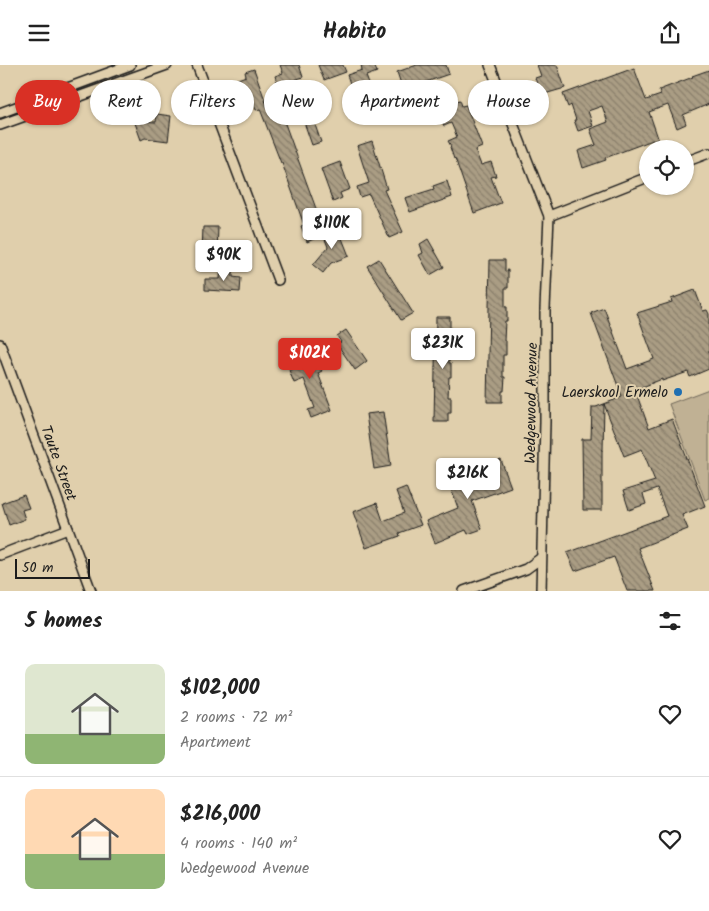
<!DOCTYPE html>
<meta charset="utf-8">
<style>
:root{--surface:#fff;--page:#f2f2f2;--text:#222;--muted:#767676;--line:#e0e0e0;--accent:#d93025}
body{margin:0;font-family:Kalam,sans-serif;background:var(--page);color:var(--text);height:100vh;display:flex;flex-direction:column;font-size:19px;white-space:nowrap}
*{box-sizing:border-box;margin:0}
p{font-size:16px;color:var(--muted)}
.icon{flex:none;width:28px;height:28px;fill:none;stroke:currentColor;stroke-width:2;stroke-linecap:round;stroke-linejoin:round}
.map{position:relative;height:526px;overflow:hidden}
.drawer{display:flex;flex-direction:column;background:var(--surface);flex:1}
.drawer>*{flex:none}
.guide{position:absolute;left:15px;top:15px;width:680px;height:45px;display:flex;gap:10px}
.buttons{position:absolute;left:639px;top:75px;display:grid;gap:10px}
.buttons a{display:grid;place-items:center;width:55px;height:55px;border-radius:50%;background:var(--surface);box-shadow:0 1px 4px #0004;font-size:25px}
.scale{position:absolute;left:15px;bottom:12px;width:75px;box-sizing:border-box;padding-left:5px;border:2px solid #1c1c1c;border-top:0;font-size:14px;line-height:18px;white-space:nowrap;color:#1c1c1c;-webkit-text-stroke:4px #e0cfac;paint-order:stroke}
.price{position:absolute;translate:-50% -42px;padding:0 11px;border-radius:5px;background:#fff;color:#222;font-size:16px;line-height:32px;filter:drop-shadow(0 1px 2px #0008)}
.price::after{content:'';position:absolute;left:50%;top:30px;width:15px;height:11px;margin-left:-8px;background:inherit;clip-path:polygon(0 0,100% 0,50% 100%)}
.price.active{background:var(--accent);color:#fff}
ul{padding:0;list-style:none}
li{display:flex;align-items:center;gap:15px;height:125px;padding:0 25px}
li+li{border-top:1px solid var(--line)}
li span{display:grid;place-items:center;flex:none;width:140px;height:100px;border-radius:10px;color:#555}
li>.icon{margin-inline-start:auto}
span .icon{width:60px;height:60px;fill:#fffc;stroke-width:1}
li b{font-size:21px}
h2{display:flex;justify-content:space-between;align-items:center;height:60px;padding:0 25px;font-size:21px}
.tag{padding:0 18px;border-radius:22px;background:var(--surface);box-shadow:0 1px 4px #0004;font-size:18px;line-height:45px}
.tag.active{background:var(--accent);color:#fff}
header{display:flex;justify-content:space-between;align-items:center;height:65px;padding:0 25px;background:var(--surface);font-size:22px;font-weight:700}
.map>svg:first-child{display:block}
.garden{fill:#c0b194;stroke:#6e6658}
.building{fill:url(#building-back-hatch);stroke:#1c1c1c}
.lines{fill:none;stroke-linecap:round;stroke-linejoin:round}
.street-casing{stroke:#1c1c1c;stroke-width:12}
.street{stroke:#e0cfac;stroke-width:9}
.poi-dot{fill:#1f6fb2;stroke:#e0cfac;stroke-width:2}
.labels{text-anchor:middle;stroke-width:4;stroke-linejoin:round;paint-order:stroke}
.poi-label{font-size:15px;fill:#1c1c1c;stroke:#e0cfac;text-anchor:end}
.street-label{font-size:15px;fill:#1c1c1c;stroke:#e0cfac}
</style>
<header><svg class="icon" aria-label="menu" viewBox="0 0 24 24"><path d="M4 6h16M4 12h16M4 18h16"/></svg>Habito<svg class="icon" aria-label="share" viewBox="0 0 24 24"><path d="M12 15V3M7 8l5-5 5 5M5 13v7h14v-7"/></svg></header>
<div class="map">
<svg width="709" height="526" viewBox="0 0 709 526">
<defs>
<pattern id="building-back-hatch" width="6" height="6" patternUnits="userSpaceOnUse" patternTransform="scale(1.25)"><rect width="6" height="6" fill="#aa9d84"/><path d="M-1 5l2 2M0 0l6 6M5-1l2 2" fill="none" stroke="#8a7f6b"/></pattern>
</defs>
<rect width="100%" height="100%" fill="#e0cfac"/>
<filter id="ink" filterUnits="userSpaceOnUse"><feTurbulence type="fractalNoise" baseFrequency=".02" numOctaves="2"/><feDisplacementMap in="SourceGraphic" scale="10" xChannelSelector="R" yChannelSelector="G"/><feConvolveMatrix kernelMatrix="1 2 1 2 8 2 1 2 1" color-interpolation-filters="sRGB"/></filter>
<g filter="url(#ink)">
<path class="garden" d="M709,324V433L705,435L669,339Z"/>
<g class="building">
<path d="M280,0H299L303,12L291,16L294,25L281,29L275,11L283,8Z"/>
<path d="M318,0H343L346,7L324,15Z"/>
<path d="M361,0H374L377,7L366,11L376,38H375L379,51L368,55L364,42L359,44L347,10L362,5Z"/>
<path d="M417,0H446L449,9L403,25L397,7Z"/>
<path d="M537,0H557L565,23L541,30L535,13L541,11Z"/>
<path d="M634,3L646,35L661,30L659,25L693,12L692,11L709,5V39L683,50L686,59L677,63L668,40L649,47L658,73L634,82L605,93L606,95L583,103L578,86L596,80L590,64L608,57L602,41L588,46L593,61L578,66L574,55H576L571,40L568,42L563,29Z"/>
<path d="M254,4L270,49L280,45L318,149L312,151L320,171L307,177L301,161L304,160L282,98H281L260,44L256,45L250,29L241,32L235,15L246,11L245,7Z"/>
<path d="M460,35L462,41L466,40L482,82L475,85L481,100L491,97L496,111L491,112L501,138L474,148L455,93L454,94L450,82L451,81L448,76L457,72L451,58L444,61L439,48L453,43L451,38Z"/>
<path d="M307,37L321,77L312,80L298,40Z"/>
<path d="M157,49L171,51L168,76L145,73L141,75L135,58L141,56L156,57Z"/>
<path d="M372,76L387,124L384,125L403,167L389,173L369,129L360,132L357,122L369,118L357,81Z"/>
<path d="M340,97L350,124L340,128L342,133L333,137L321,104Z"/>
<path d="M447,116L452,132L410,147L405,133L434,124L433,121Z"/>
<path d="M203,162H218L217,188H202Z"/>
<path d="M338,163L349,191L331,198L323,208L313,200L328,182L323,169Z"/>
<path d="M428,174L444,202L430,210L419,190L423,188L420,179Z"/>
<path d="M379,194L413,248L401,255L367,201Z"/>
<path d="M490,195H505V206L508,205V223H505V242H507V256H505L504,276H506V290H503V312H505L504,326H502V337H487Z"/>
<path d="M221,201L233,202V212L241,213L240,227L205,225V214H220Z"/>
<path d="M695,225L703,246L707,245L709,249V304L690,312L688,307L662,316V314L635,325L649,363L672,354L705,441L682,450L688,464L638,483L655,526H627L614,492L575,506L567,488L667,451L657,424L643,429L646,439L629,445L623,426L655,416L642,384L624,391L604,339L622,332L591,248L604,243L627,304L654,294L637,248L672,237L671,234Z"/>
<path d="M436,252H450V264H452V278H449V298H451V312H449L448,332H451V348H448V357H434Z"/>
<path d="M346,265L367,296L355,305L337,279L341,277L337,271Z"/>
<path d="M305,279L322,306L318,308L332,345L311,353L308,345L315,343L304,314L294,318L289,305L298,301L290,288Z"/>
<path d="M604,339L603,385H602V445H583L582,374H591L592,342H596Z"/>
<path d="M383,347L391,401L374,404L366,349Z"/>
<path d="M501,395L511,422L472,436L482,464L468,469L466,465L435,478L426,456L458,443L446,410L461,405L462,409Z"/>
<path d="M406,422L421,460L399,468L400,471L366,483L353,447L377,438L383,456L404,448L396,426Z"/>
<path d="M24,430L29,443L22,445L25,454L9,460L2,438Z"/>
</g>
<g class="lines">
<defs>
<g id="street">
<path d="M197,0L278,215"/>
<path d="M490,0L549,151L545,244V357L541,526"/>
<path d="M0,48L130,0"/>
<path d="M0,60L167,0"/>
<path d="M685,97L709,88"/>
<path d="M549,151L648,112"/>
<path d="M0,279L91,526"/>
<path d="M0,490L68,464"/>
<path d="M464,526L526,504L541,493"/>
</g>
</defs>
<use href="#street" class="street-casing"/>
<use href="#street" class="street"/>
</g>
</g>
<circle class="poi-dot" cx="678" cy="327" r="5"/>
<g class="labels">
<g class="poi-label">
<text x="668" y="332">Laerskool Ermelo</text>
</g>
<g class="street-label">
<text transform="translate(531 338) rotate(-89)" y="5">Wedgewood Avenue</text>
<text transform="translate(59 398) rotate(70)" y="5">Taute Street</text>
</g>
</g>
</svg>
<div class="buttons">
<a><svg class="icon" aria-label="locate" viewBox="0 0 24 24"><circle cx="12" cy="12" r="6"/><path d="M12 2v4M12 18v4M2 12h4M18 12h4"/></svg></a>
</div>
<div class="scale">50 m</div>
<b class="price" style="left:332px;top:185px">$110K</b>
<b class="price" style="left:224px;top:217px">$90K</b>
<b class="price" style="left:443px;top:305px">$231K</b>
<b class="price active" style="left:310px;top:315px">$102K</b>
<b class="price" style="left:468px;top:435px">$216K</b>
<div class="guide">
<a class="tag active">Buy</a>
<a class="tag">Rent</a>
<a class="tag">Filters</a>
<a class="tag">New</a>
<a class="tag">Apartment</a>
<a class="tag">House</a>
</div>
</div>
<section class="drawer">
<h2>5 homes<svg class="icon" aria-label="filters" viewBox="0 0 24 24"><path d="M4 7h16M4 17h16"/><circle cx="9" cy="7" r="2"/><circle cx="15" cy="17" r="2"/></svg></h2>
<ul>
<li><span style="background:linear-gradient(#dfe7d0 70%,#8fb573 0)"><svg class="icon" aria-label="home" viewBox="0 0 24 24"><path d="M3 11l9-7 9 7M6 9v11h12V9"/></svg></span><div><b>$102,000</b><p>2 rooms · 72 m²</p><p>Apartment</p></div><svg class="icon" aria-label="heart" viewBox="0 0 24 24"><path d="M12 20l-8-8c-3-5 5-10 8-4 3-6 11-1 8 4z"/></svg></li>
<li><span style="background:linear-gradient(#ffd9b3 65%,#8fb573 0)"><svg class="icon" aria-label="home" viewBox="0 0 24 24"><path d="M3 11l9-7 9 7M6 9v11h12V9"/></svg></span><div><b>$216,000</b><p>4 rooms · 140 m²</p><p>Wedgewood Avenue</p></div><svg class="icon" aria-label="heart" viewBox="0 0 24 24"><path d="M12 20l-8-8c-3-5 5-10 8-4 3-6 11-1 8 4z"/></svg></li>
</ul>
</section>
